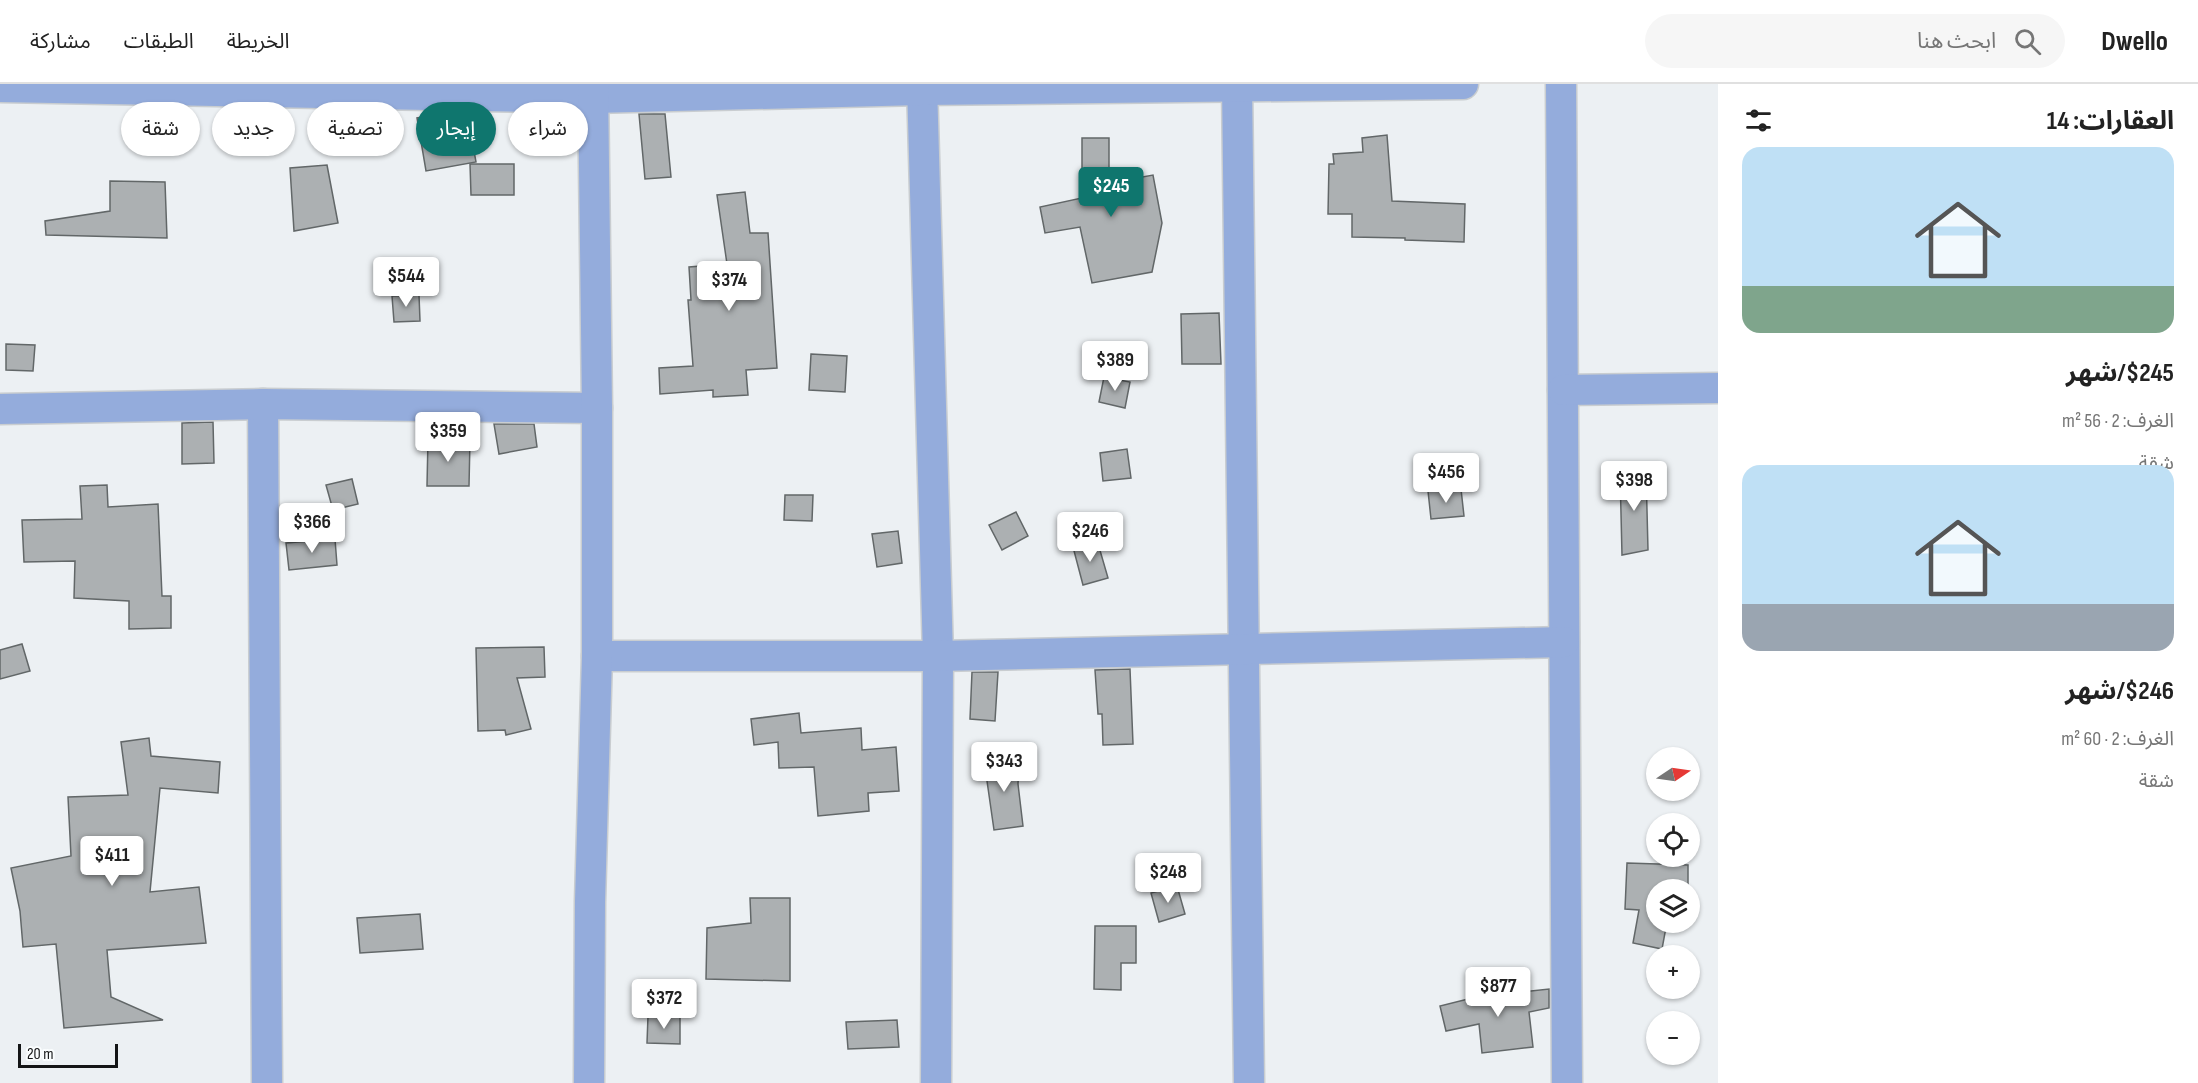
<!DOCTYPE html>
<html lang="ar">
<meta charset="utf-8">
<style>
:root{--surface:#fff;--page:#f6f6f6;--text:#222;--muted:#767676;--line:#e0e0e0;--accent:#0f766e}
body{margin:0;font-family:"Sofia Sans Condensed","Noto Sans Arabic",sans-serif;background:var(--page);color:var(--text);direction:rtl;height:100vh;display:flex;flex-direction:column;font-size:22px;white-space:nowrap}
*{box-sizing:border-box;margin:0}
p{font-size:20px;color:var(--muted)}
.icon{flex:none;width:33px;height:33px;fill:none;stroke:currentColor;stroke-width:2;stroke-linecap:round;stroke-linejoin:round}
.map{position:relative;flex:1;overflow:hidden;direction:ltr}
.panel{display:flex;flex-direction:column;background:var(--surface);width:480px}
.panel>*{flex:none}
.guide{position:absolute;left:18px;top:18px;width:570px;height:54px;direction:rtl;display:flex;gap:12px}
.needle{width:39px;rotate:77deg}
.buttons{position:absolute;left:1646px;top:663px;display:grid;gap:12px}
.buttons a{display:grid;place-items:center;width:54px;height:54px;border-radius:50%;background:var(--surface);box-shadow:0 2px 4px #0004;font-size:30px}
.scale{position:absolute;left:18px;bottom:15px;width:100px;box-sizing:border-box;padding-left:6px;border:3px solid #141516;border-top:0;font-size:16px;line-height:21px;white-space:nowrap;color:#141516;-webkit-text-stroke:4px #fafdfe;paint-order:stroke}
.price{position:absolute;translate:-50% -51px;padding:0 14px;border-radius:6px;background:#fff;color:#222;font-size:20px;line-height:39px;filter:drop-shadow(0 2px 3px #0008)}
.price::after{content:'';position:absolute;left:50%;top:36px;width:18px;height:14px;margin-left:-9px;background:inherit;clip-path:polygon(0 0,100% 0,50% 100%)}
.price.selected{background:var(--accent);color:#fff}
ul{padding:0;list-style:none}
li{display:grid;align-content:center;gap:12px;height:318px;padding:0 24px}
li span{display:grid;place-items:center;height:186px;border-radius:18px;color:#555}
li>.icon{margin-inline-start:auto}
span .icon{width:108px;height:108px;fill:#fffc;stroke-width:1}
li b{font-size:26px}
h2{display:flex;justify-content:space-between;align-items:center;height:72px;padding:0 24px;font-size:26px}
.pill{padding:0 21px;border-radius:27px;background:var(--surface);box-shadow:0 2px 4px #0004;font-size:21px;line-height:54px}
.pill.selected{background:var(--accent);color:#fff}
header{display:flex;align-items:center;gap:36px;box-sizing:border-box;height:84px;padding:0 30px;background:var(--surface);border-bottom:2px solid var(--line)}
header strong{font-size:28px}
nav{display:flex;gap:33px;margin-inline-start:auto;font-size:21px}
.search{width:420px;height:54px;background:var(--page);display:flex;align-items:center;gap:15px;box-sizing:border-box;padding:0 21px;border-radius:33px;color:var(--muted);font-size:22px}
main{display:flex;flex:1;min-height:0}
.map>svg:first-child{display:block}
.building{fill:#acb0b2;stroke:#626768;stroke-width:1.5}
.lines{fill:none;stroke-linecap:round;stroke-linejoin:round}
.street-casing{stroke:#c9cdd0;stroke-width:33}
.street{stroke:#94acdc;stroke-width:30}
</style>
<header>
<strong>Dwello</strong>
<div class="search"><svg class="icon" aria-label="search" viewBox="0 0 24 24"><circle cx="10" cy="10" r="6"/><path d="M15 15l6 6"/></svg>ابحث هنا</div>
<nav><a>الخريطة</a><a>الطبقات</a><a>مشاركة</a></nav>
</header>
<main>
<section class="panel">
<h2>العقارات: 14<svg class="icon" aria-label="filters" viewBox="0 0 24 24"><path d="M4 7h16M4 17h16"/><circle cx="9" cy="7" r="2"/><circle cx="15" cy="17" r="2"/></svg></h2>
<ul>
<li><span style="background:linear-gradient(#bfe0f5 75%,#7fa58c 0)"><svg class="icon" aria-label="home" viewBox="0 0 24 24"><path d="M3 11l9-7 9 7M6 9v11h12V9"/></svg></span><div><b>$245/شهر</b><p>الغرف: 2 · 56 m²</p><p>شقة</p></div></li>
<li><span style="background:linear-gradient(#bfe0f5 75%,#9aa5b1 0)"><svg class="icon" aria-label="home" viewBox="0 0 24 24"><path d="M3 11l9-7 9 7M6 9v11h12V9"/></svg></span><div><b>$246/شهر</b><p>الغرف: 2 · 60 m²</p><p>شقة</p></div></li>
</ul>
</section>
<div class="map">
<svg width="1718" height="999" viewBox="0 0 1718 999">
<rect width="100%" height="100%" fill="#ecf0f3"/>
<g class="building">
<path d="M451,29H467L476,78L426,87L417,34Z"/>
<path d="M639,30H665L671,93L645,95Z"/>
<path d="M1387,51L1392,117L1465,120L1464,158L1405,156V154L1352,153V130H1328L1329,80H1334L1333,70L1363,68L1362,54Z"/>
<path d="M1082,54H1109V99L1153,91L1162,139L1152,188L1092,199L1080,143L1045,149L1040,123L1082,114Z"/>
<path d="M470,80H514V111H471Z"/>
<path d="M327,81L338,139L294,147L290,84Z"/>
<path d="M110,97L165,98L167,154L46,151L45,137L110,127Z"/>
<path d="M745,108L750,149H768L777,284L746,286L748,311L713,313V306L660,310L659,284L693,282L688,216H691L689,183L727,180L717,111Z"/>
<path d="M419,211L420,237L394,238L392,212Z"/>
<path d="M1219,229L1221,280H1182L1181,230Z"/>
<path d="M6,260L35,261L33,287L6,286Z"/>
<path d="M811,270L847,272L845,308L809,306Z"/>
<path d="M1104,293L1130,298L1125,324L1099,318Z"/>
<path d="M213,338L214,379L182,380V339Z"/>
<path d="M494,340H534L537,363L499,370Z"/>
<path d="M428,355L470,356L469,402H427Z"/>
<path d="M1127,365L1131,394L1103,397L1100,369Z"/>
<path d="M1646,387L1648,466L1622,471L1620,388Z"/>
<path d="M352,395L358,420L333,426L326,401Z"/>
<path d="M107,401L108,423L158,420L162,512H171V544L129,545V517L74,514L75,477L24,478L22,436L82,435L80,402Z"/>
<path d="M1461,405L1464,432L1431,435L1428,407Z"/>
<path d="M785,411H813L812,437L784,436Z"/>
<path d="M1016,428L1028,452L1002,466L989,441Z"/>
<path d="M898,447L902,479L877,483L872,450Z"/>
<path d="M335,455L337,481L289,486L286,459Z"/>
<path d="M1097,456L1108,494L1083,501L1073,463Z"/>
<path d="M22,560L30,587L0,595V566Z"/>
<path d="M544,563L545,593L517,594L531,645L506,651L505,646L478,647L476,564Z"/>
<path d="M1130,585L1133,660L1103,661L1102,630H1098L1095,586Z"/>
<path d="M972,588H998L995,637L970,635Z"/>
<path d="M799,629L801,649L861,644L862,666L896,663L899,707L868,709L869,727L818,732L814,683L779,684L778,658L754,661L751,635Z"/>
<path d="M149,654L151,672L220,678L218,709L160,704L150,808L199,803L206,859L107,866L111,913L163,936L64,944L56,860L23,863L20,827L11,784L71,772L68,713L128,711L121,658Z"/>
<path d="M984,676L1019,677L1018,700L1023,742L994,746Z"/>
<path d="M1627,779L1688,781V806H1656V838H1667L1662,865L1633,859L1639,826L1625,825Z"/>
<path d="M1177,802L1185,830L1159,838L1151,809Z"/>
<path d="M750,814H790V897L706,895L707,844L751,839Z"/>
<path d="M420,830L423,865L360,869L357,834Z"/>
<path d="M1095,842H1136V879H1121V906L1094,905Z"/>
<path d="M1549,905V924L1529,928L1533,963L1482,969L1479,940L1446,947L1440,922L1476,913Z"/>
<path d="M648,932L680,933V960L647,959Z"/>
<path d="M897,936L899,963L848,965L846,938Z"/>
</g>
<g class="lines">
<defs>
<g id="street">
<path d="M922,0L938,572L936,999"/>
<path d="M1237,0L1249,999"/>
<path d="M1561,0L1567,999"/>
<path d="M0,3L593,14L921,6L1463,0"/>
<path d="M1563,306L1718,304"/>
<path d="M263,320L267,999"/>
<path d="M0,325L263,320L597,324"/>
<path d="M597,572H938L1564,558"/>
<path d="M589,999L590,818L597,572V324L593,0"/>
</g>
</defs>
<use href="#street" class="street-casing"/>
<use href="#street" class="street"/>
</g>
</svg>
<div class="buttons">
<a><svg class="needle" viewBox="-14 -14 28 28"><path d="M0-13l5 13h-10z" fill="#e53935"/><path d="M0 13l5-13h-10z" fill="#767676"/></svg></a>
<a><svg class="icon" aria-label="locate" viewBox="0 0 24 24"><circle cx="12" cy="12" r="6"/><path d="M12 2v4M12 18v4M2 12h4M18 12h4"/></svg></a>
<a><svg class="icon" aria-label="layers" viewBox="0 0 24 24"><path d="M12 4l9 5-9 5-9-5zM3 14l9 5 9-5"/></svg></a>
<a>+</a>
<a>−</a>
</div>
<div class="scale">20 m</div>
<b class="price selected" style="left:1111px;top:134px">$245</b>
<b class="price" style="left:406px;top:224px">$544</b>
<b class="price" style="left:729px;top:228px">$374</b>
<b class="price" style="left:1115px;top:308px">$389</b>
<b class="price" style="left:448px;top:379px">$359</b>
<b class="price" style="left:1446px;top:420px">$456</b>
<b class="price" style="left:1634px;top:428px">$398</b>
<b class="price" style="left:312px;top:470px">$366</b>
<b class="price" style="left:1090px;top:479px">$246</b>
<b class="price" style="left:1004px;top:709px">$343</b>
<b class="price" style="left:112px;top:803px">$411</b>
<b class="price" style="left:1168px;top:820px">$248</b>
<b class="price" style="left:1498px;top:934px">$877</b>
<b class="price" style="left:664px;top:946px">$372</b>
<div class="guide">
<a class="pill">شراء</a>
<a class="pill selected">إيجار</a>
<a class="pill">تصفية</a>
<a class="pill">جديد</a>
<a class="pill">شقة</a>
</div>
</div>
</main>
